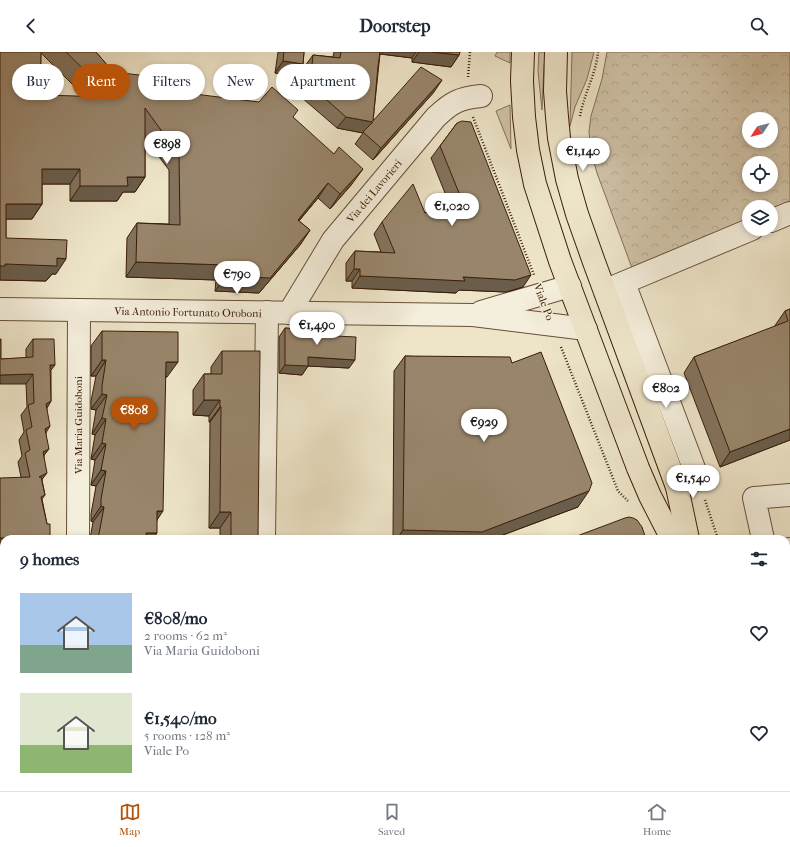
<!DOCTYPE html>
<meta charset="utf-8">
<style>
:root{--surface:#fff;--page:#f6f6f7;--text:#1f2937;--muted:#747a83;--line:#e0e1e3;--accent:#b45309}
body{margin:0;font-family:"IM FELL French Canon",serif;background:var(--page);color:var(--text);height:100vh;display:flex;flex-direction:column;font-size:15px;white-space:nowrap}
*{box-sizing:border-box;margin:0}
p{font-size:13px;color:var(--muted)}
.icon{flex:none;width:22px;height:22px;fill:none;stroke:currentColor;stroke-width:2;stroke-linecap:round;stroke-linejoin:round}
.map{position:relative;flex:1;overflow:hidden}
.details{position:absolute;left:0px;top:483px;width:790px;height:256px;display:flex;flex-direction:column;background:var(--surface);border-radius:12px 12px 0 0;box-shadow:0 2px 6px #0003}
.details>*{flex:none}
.banner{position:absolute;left:12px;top:12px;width:400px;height:36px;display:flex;gap:8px}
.needle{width:26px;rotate:234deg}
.buttons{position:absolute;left:742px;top:60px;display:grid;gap:8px}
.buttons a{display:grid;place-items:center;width:36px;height:36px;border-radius:50%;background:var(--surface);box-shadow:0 2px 6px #0003;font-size:20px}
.price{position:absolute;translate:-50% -34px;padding:0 9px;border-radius:14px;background:#fff;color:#222;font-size:13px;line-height:26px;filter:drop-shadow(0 1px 2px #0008)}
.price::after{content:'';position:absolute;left:50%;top:24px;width:12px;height:9px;margin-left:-6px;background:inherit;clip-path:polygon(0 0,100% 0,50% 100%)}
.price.current{background:var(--accent);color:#fff}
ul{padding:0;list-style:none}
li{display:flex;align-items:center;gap:12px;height:100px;padding:0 20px}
li span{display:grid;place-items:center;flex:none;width:112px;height:80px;border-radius:0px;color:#555}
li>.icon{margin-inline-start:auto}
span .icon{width:48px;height:48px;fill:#fffc;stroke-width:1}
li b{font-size:17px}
h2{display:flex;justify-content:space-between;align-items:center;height:48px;padding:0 20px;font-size:17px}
.chip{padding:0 14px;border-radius:18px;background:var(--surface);box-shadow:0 2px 6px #0003;font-size:14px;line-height:36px}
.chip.current{background:var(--accent);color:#fff}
header{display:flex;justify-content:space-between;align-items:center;height:52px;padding:0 20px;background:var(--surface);font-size:18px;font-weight:700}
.tabs{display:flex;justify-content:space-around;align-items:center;height:56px;border-top:1px solid var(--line);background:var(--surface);font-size:11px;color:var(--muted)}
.tabs a{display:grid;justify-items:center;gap:2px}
.tabs .current{color:var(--accent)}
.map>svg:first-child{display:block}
.grass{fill:#d0c3a8;stroke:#867057}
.park{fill:url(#park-crowns);stroke:#867057;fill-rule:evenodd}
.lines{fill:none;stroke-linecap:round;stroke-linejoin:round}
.minor-casing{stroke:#684f37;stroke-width:24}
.major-casing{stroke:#3b1d06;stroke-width:24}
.path{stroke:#3b1d06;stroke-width:2.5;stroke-dasharray:1 2;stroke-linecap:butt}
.minor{stroke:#f4eedc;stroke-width:22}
.major{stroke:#eee5c9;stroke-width:22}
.rail-casing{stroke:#3b1d06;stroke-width:4.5}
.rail{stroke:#f4eedc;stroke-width:3;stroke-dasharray:9;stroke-linecap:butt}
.wall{fill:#83725c;stroke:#3b1d06;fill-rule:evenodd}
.shaded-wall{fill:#6a5d4b;stroke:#3b1d06}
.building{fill:#98856b;stroke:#3b1d06}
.labels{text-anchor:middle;stroke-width:3;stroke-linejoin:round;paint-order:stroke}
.street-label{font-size:11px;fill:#3b1d06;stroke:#f4eedc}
</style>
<header><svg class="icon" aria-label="back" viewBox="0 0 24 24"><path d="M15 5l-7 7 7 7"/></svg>Doorstep<svg class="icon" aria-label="search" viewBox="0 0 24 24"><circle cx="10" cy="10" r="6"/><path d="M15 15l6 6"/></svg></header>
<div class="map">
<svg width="790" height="739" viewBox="0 0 790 739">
<defs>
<pattern id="park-crowns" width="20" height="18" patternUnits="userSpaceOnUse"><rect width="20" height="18" fill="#d0c3a8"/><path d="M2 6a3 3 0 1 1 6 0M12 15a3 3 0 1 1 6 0" fill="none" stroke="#b4a78f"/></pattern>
</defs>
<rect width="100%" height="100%" fill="#eee5c9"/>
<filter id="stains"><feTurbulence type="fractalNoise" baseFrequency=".005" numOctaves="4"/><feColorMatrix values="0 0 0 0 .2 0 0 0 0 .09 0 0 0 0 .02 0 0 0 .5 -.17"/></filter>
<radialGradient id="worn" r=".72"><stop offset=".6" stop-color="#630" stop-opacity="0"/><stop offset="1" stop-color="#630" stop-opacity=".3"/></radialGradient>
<g class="grass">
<path d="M497,0H510V11L495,4Z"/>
<path d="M539,0H546L544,13L542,58L538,19Z"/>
<path d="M572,0H594L587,27L575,55L570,74L571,35Z"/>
<path d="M510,53L511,97L496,59Z"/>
<path d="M790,641V699L786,688V643Z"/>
<path d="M587,735H749L750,739H580Z"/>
</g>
<path class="park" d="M607,0H790V151L771,158V155H749V168L632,216L597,121L591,100L589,80L591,64L602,27ZM749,67H771V89H749ZM749,111H771V133H749Z"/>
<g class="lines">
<defs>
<g id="minor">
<path d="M771,169L790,161"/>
<path d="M624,231L698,427L677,435"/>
<path d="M611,236L752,177"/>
<path d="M0,257L473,263L586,277"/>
<path d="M481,260L570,234"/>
<path d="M289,261L333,188L436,65C452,50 460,46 481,44"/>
<path d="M78,487L79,258"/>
<path d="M264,487L267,260"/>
<path d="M763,487L754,446L790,443"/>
<path d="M786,498L790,497"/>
</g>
<g id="major">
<path d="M523,0L522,29L524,65L528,98L535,132L560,209L638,416L650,444L672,487"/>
<path d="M556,0L555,39L557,65L559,86L567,127L577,162L594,210L677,435L688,487"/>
<path d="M774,735L776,739"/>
</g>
</defs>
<use href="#minor" class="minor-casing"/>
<use href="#major" class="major-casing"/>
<g class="path">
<path d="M468,25L470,0"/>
<path d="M580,64C584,42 596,22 598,0"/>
<path d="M473,65L534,223"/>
<path d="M561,295L618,439L628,449"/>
<path d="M705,448L718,487"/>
<path d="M786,592L790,591"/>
<path d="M786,712L788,718"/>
</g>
<use href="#minor" class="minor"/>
<use href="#major" class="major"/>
<defs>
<g id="rail">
<path d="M786,583L790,582"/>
<path d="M786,601H790"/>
<path d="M0,669H4"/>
<path d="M0,680H4"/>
</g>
</defs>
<use href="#rail" class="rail-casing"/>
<use href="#rail" class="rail"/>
</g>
<g class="wall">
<path d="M0,0H96L113,20L146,36L293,65L352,132L330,157L318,146L299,169L310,178L300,193L259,241L215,239L216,228L126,225L127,186L137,171L169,172V118L145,86V125L135,140H123L117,149H70V132H42V152L32,167H6V186L56,222H52L46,229L0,228ZM41,1L85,45L40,43Z"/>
<path d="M278,0H304L303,12L295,23L275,21Z"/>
<path d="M334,0H460L459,3L451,15L412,10V6L380,2L373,69L434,40L373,108L355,92L363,81L337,76L301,45L305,14L313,3L333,5Z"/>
<path d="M457,71L523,235L506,240L459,238L456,241L352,236V229H346V211L355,199L381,200L374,182L382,170L425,161L449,151L431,106Z"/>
<path d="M790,257V388L720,415L684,321L694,305L774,275L785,259Z"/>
<path d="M285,276L336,284L349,316L308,314L302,323L279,321V285Z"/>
<path d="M102,279L167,325H165L157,468L153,487H90L93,470L91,469V462L96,434L91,433L95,408L91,407L95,383L92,382L96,358L91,357V349L96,324H91V294Z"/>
<path d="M33,287L51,319V349L47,356L46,381L42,428L45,443L42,447L50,487H4L21,425L18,410L22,404L19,388L24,380L21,363L27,355L26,332L1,307L26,306V297Z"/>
<path d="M222,299L258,487H220V476H209L210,370H209V364L193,363V338L204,322H211V315Z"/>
<path d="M405,304L512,311L578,455L492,487H393L394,319Z"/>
<path d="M654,735H698L700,739H651Z"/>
</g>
<g class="shaded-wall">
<path d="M374,0H416L412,6L373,1Z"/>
<path d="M419,0H432L459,3L451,15L412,10Z"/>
<path d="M283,9L303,12L295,23L275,21Z"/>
<path d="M442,28L434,40L373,108L381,96Z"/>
<path d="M346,65L373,70L363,81L337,76Z"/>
<path d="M42,117H80L70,132H31Z"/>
<path d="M363,117L352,132L330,157L340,142Z"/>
<path d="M127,125H145L135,140H123L117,149H70L80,134Z"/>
<path d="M328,131L318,146L287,183L298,168Z"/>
<path d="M6,152H42L32,167H0Z"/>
<path d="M310,178L300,193L259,241L215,239L226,224Z"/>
<path d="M57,206L66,207L56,222H52L46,229L0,228V214L5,212Z"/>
<path d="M136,210L226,213L216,228L126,225Z"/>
<path d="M354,217H360L352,229H346Z"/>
<path d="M531,223L523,235L506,240L459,238L456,241L352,236L360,224L463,225Z"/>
<path d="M308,305L355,308L349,316L308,314L302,323L279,321L285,313Z"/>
<path d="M102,308H106L96,324H91Z"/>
<path d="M166,310H178L167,325H155Z"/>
<path d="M50,313H55L48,322Z"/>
<path d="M33,322L26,332H0V323Z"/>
<path d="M102,342L107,343L96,358L91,357Z"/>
<path d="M204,348H220L209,364L193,363Z"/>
<path d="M51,349L45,359L46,352Z"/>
<path d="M220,355H221L210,370H209Z"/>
<path d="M102,366L106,367L95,383L92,382Z"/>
<path d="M50,374L44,384L45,377Z"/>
<path d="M790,377V388L720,415L730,400Z"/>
<path d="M102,391L106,392L95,408L91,407Z"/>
<path d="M49,397L42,406L43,400Z"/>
<path d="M101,418L106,419L96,434L91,433Z"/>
<path d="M47,421L40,430L39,425Z"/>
<path d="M589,439L578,455L492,487H397L403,478Z"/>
<path d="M101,454L104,455L93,470L91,469Z"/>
<path d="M157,459H163L153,474Z"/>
<path d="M220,460H231L220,476H209Z"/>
<path d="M146,481H157L153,487H142Z"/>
<path d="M0,486H32L31,487H4V496H0Z"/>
</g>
<g class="building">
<path d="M0,0H41L40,43L112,45L66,0H96L113,20L148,24L146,36L259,50L272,35L298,58L293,65L334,102L339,95L363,117L340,142L328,131L298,168L310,178L270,226L226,224V213L136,210L137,171L180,173L179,103L145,56V125H127L128,134H80V117H42V152H6V186L67,188L66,207L57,206V214L5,212V214H0Z"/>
<path d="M284,0H304L303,12L283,9Z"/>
<path d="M341,0H380L378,14L373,69L421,15L442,28L381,96L363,80L373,70L346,65L310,33L313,3L340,6Z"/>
<path d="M432,0H460L459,3Z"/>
<path d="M462,69L471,70L531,223L515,228L463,225L465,229L360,224V217H354L355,199L395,201L382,170L413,132L425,161L461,146L440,94L457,71Z"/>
<path d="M790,257V377L730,400L694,305L788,269L785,259Z"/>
<path d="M285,276L336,279V284L356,285L355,308L308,305V314L285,313Z"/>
<path d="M102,279L178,280V310H166L163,459H157V481H146L147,487H98L104,455L101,454V447L106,419L101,418L106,392L102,391L106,367L102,366L107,343L102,342V334L106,308H102Z"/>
<path d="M0,287H1V307L33,305V287H54L55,313H50L51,349L46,352L50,374L45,377L49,397L43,400L47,421L39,425H41L45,443L41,445L47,472H50V487H32V486H0V426L30,425L25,401L30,398L26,378L32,375L28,353L34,351L33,322L0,323Z"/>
<path d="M222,299H260L258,487H231V460H220L221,355H220V348H204V322H222Z"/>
<path d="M541,300L592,431L589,439L482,480L403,478L405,304L510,305L512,311Z"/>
<path d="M629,465L633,466L637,468L642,475L646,487H569L625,466Z"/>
<path d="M654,735H698L700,739H656Z"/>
</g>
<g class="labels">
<g class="street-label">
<text transform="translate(374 139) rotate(-50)" y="4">Via dei Lavorieri</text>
<text transform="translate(544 250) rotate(69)" y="4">Viale Po</text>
<text transform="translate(188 260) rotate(1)" y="4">Via Antonio Fortunato Oroboni</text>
<text transform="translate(78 373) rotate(-90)" y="4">Via Maria Guidoboni</text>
</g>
</g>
<rect width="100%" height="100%" filter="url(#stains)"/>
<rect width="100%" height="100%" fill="url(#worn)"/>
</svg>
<div class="buttons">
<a><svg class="needle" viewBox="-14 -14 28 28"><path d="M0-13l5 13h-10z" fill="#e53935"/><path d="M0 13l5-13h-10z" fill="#747a83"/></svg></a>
<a><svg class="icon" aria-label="locate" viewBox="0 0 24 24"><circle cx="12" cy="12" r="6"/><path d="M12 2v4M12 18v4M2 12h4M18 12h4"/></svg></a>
<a><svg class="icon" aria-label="layers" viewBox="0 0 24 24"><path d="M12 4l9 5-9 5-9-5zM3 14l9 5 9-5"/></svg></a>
</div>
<b class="price" style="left:167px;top:113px">€898</b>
<b class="price" style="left:583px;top:120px">€1,140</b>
<b class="price" style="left:452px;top:175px">€1,020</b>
<b class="price" style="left:237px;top:243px">€790</b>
<b class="price" style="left:317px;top:294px">€1,490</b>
<b class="price" style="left:666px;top:357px">€802</b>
<b class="price current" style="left:134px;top:379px">€808</b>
<b class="price" style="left:484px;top:391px">€929</b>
<b class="price" style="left:693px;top:447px">€1,540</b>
<div class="banner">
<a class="chip">Buy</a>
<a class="chip current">Rent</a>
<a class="chip">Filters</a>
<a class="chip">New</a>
<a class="chip">Apartment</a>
</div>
<section class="details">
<h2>9 homes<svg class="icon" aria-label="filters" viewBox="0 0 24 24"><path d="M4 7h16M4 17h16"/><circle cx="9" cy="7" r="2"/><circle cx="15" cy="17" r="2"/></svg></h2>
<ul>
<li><span style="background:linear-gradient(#a9c7e8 65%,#7fa58c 0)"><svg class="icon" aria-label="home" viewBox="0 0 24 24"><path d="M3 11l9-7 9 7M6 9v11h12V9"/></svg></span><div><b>€808/mo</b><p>2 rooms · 62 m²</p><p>Via Maria Guidoboni</p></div><svg class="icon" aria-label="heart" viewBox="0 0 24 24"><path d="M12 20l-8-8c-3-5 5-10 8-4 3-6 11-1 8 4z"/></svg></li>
<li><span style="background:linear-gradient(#dfe7d0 65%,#8fb573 0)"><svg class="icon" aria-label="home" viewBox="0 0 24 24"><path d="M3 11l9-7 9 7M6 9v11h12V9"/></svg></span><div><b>€1,540/mo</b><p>5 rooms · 128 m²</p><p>Viale Po</p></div><svg class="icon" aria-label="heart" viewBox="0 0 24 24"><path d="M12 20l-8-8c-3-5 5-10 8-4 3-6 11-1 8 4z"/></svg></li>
</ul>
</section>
</div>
<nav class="tabs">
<a class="current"><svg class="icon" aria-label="map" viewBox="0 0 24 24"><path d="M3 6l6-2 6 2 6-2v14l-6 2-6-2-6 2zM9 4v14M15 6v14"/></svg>Map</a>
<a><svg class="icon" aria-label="saved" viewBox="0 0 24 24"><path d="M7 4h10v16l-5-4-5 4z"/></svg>Saved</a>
<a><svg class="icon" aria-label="home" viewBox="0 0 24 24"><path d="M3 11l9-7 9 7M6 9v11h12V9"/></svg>Home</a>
</nav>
